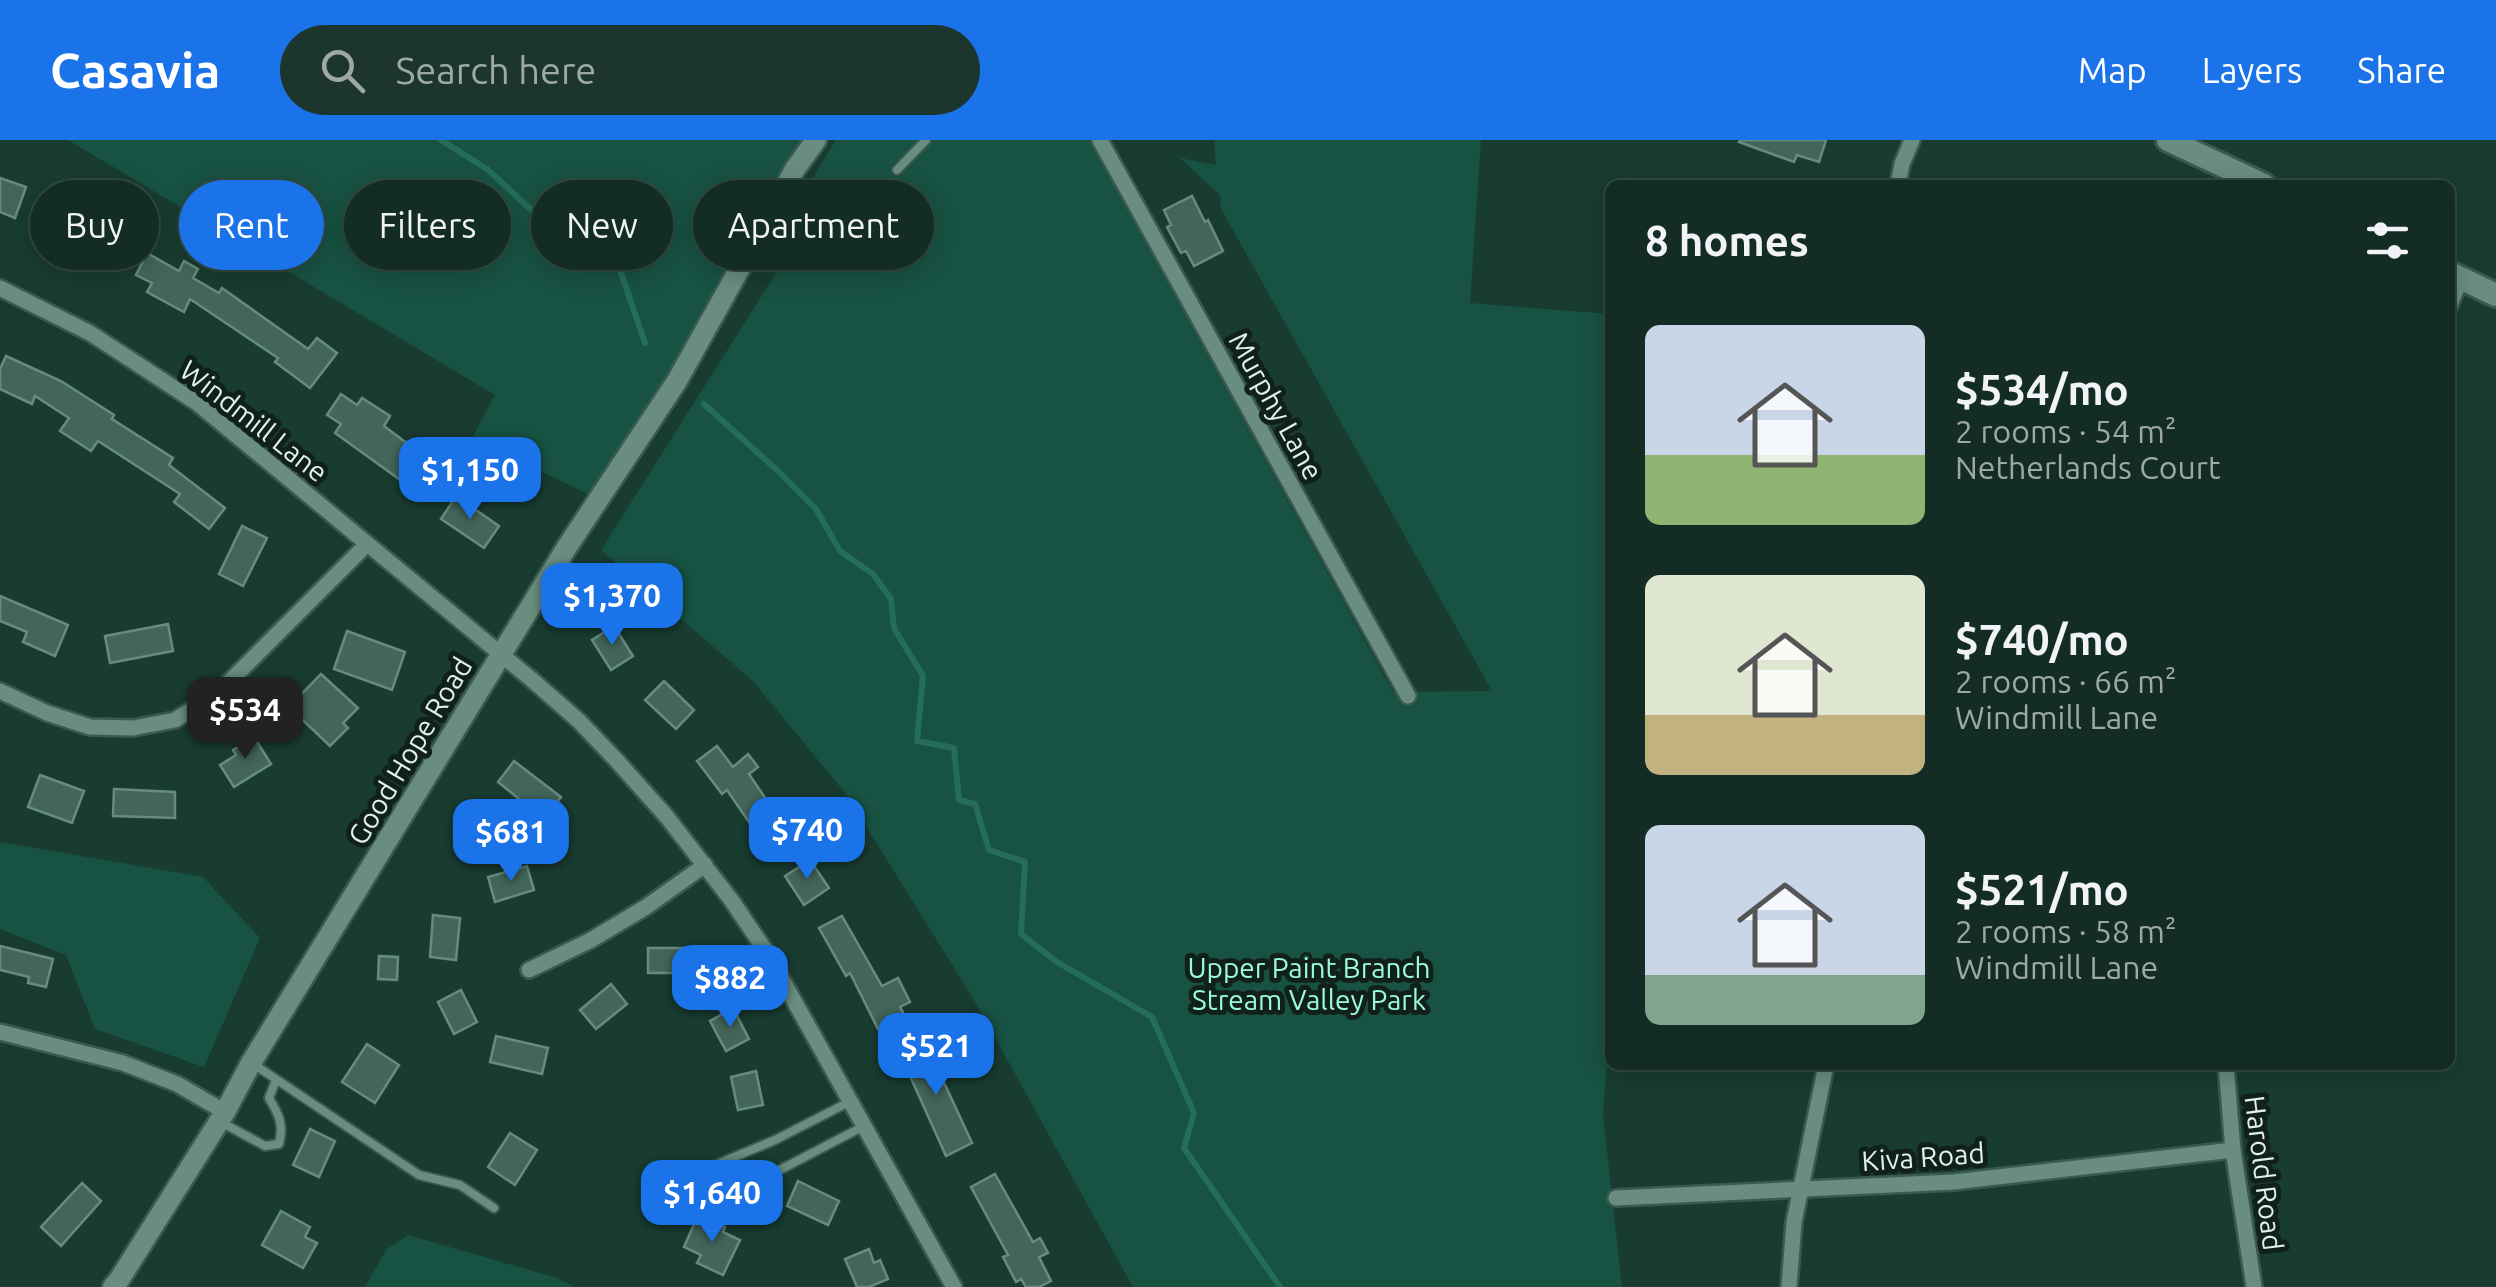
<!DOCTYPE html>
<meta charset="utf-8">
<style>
:root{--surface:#132d25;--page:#1c352d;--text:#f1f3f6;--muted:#9da8a7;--line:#324942;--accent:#1a73e8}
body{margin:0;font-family:Ubuntu,sans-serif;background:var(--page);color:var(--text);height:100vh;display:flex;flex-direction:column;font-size:38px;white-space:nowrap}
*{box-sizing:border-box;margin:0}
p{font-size:32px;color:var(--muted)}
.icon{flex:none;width:55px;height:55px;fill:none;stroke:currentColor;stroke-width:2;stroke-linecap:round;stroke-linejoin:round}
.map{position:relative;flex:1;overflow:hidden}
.panel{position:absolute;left:1605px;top:40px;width:850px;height:890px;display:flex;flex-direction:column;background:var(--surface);border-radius:15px;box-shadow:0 5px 25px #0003,0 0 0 2px var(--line)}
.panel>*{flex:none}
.guide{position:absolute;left:30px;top:40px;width:950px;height:90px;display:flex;gap:20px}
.price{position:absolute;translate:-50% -85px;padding:0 22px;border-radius:20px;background:var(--accent);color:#fff;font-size:32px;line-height:65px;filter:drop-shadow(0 2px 5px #0008)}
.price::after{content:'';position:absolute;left:50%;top:60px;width:30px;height:22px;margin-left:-15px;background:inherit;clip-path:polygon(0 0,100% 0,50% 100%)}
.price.selected{background:#222;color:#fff}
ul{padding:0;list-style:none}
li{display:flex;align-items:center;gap:30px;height:250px;padding:0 40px}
li span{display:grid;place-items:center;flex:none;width:280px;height:200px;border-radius:15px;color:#555}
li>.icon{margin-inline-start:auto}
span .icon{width:120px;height:120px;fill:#fffc;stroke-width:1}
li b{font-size:42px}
h2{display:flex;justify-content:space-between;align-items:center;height:120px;padding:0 40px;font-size:42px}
.chip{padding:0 35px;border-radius:45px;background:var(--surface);box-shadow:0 5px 25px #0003,0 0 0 2px var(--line);font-size:35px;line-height:90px}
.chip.selected{background:var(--accent);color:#fff}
header{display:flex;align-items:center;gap:60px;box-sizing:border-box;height:140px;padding:0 50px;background:var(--accent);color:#fff}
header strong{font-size:48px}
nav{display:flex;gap:55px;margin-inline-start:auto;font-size:35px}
.search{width:700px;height:90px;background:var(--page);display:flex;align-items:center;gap:25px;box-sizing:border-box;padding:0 35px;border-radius:55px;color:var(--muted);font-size:38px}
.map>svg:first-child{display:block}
.green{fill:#185242}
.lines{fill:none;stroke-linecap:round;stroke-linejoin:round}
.stream{stroke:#246d58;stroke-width:6}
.building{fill:#43665a;stroke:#678c7f;stroke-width:2.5}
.service-casing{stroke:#3a5950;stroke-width:12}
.minor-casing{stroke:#3a5950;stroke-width:20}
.tertiary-casing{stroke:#3a5950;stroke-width:25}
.secondary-casing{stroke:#3a5950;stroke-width:28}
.service{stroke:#698e81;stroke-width:8}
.minor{stroke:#698e81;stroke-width:15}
.tertiary{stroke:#698e81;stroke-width:20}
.secondary{stroke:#698e81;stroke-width:22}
.labels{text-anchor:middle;stroke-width:10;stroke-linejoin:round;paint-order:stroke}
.street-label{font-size:28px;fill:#dff2eb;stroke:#11201b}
.park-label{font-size:28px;fill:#99fbdb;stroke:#11201b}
</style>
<header>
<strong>Casavia</strong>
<div class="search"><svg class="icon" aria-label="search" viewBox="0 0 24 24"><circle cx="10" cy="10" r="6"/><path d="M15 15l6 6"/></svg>Search here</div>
<nav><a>Map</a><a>Layers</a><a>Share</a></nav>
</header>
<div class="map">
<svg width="2496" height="1147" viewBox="0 0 2496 1147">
<rect width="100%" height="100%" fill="#193c31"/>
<g class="green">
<path d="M68,0H818L590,355L472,298L495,255Z"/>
<path d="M836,0H1089L1393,552L1492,551L1221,69L1220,55L1180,18L1216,25L1214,0H1481L1470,163L1610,174V904L1608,907L1603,975L1622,1147H1133L977,865L846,654L753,541L601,410L816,70L806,50Z"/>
<path d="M0,702L203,737L260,798L204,927L95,889L66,815L0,789Z"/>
<path d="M408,1095L557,1138L575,1147H365L386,1110Z"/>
</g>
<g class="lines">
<g class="stream">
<path d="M441,0L487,29L538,76L617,121L645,203"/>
<path d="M704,264L778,331L816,369L840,411L873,434L891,459L894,488L923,536L917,601L954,608L959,660L975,664L989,710L1025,722L1021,794L1057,822L1152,877L1194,973L1184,1008L1280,1147"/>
</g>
</g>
<g class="building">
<path d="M1740,0H1826L1819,22L1797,15L1794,22L1739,2Z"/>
<path d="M0,38L26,47L15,78L0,72Z"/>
<path d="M1192,56L1205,82L1208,80L1223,111L1194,126L1186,111L1181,113L1167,87L1171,85L1164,70Z"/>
<path d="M79,61L117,77L102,111L46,88L57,62L75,70Z"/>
<path d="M147,113L179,131L184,121L198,129L193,138L219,153L222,148L308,209L317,198L337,213L310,248L275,222L278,218L190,159L184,172L147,152L152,143L136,135Z"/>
<path d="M6,216L61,241L114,275L112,279L173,318L169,325L225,368L209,389L174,362L180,354L98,301L91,311L60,291L69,278L35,256L32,264L0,249V229Z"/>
<path d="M341,254L357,265L362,258L390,276L384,286L437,326L417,352L335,293L341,284L327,275Z"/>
<path d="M456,356L499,386L484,408L441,379Z"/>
<path d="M242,386L267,398L243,446L219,434Z"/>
<path d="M0,456L68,485L55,516L23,502L27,492L0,481Z"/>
<path d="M168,484L173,511L110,523L105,496Z"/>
<path d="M614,486L633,516L611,530L592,500Z"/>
<path d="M347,491L405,512L392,550L334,529Z"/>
<path d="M321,534L358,568L343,583L348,588L330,606L289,567Z"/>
<path d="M664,541L694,570L676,589L645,560Z"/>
<path d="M254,597L271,624L234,647L220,625L236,615L233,610Z"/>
<path d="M717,606L733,627L748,614L758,627L749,634L788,692L766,707L727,650L722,654L697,621Z"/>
<path d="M514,621L561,657L544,679L498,642Z"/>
<path d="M40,635L84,651L72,683L28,667Z"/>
<path d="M114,649L175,652V678L113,676Z"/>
<path d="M810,720L829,748L804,765L785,736Z"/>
<path d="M527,726L534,750L495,762L488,737Z"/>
<path d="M433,775L460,778L456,820L430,817Z"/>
<path d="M842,776L882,846L898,838L910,862L900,867L905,876L878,889L850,833L846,836L819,788Z"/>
<path d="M0,806L53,819L46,847L28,843L29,837L0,830Z"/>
<rect x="648" y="808" width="45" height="25"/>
<path d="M379,816L398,817L397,840L378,839Z"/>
<path d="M611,844L627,864L596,889L580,870Z"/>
<path d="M461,850L477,882L454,894L438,862Z"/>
<path d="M733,868L749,899L726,911L710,881Z"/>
<path d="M496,896L548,908L542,934L490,922Z"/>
<path d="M367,904L399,925L375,963L342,942Z"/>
<path d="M923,904L927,912L938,907L944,921L936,925L972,1003L946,1016L900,914Z"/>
<path d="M756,931L763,965L738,970L731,937Z"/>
<path d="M310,989L335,1001L319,1037L293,1025Z"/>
<path d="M510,993L537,1010L515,1045L488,1027Z"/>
<path d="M995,1034L1033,1102L1040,1098L1048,1113L1039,1117L1051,1141L1039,1147H1026L1021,1139L1016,1142L1003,1117L1008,1115L971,1047Z"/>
<path d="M798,1041L839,1061L828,1085L787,1066Z"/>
<path d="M82,1043L101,1061L61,1106L41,1087Z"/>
<path d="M281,1071L310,1087L305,1097L317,1103L303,1128L262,1105Z"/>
<path d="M698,1075L725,1087L723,1092L740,1100L723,1135L697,1123L701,1115L684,1107Z"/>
<path d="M869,1109L874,1123L880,1120L888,1139L869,1147H857L845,1119Z"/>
</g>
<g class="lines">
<defs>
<g id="service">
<path d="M897,30L926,0"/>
<path d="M255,925L419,1035L460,1045L494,1068"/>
<path d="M851,961L775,1000L713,1026L728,1057L864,986"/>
<path d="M219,981L265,1006L279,1004C284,984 279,975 269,958L276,940"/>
</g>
<g id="minor">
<path d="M1100,0L1408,556"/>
<path d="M1898,45L1902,24L1912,0"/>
<path d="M0,148L90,193L197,263L531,539L579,581L618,622L667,677L732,761L769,816L954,1147"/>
<path d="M2450,165L2461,138"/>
<path d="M0,551L47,573L90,587L133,588L175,580L217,554L367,404"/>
<path d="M529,830L591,800L646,767L705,725"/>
<path d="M0,892L123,923L177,944L225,972"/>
<path d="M2226,925L2233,1010L2254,1147"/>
<path d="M1616,1058L1954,1042L2233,1010"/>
<path d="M1789,1147L1794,1082L1826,925"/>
</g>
<path id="tertiary" d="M113,1147L119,1140L225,972L251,923L567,407L677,241L795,29L816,0"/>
<g id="secondary">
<path d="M2168,0L2264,45"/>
<path d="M2450,133L2496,155"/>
</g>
</defs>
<use href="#service" class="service-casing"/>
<use href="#minor" class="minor-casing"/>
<use href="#tertiary" class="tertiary-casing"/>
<use href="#secondary" class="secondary-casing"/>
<use href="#service" class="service"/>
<use href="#minor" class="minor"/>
<use href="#tertiary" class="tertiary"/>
<use href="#secondary" class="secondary"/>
</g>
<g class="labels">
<g class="street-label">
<text transform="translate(1276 266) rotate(61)" y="10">Murphy Lane</text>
<text transform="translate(254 281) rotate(38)" y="10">Windmill Lane</text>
<text transform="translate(410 611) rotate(-59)" y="10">Good Hope Road</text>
<text transform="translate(1923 1017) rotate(-4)" y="10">Kiva Road</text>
<text transform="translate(2264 1033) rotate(83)" y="10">Harold Road</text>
</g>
<g class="park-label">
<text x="1309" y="838">Upper Paint Branch<tspan x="1309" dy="32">Stream Valley Park</tspan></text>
</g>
</g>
</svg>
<b class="price" style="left:470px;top:382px">$1,150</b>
<b class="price" style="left:612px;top:508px">$1,370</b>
<b class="price selected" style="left:245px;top:622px">$534</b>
<b class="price" style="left:807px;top:742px">$740</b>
<b class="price" style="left:511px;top:744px">$681</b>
<b class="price" style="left:730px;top:890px">$882</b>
<b class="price" style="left:936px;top:958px">$521</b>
<b class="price" style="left:712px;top:1105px">$1,640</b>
<div class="guide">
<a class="chip">Buy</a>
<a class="chip selected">Rent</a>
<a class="chip">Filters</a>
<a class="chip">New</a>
<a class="chip">Apartment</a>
</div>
<section class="panel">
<h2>8 homes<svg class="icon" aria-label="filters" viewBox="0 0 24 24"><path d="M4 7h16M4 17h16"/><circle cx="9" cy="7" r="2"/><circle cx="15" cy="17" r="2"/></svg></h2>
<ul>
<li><span style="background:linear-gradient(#c9d6e8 65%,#8fb573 0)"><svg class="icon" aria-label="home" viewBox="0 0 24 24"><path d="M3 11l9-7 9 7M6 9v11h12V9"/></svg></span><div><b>$534/mo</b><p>2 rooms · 54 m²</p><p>Netherlands Court</p></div></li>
<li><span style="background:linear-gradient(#dfe7d0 70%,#c2b280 0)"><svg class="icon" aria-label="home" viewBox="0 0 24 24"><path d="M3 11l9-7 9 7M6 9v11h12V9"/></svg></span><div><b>$740/mo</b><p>2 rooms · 66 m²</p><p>Windmill Lane</p></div></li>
<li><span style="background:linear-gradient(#c9d6e8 75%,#7fa58c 0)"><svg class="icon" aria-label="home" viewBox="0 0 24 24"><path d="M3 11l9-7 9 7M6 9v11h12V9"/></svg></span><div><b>$521/mo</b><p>2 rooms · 58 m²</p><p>Windmill Lane</p></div></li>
</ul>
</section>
</div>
